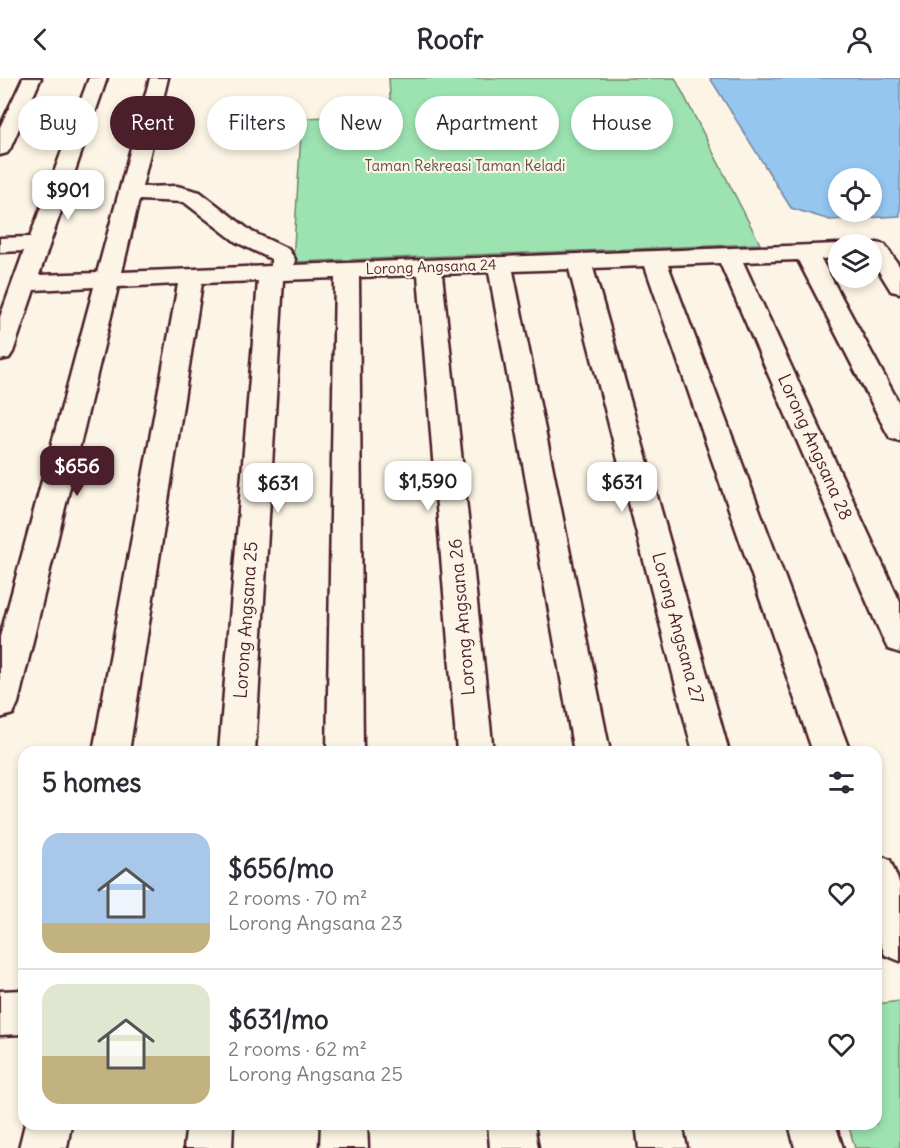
<!DOCTYPE html>
<meta charset="utf-8">
<style>
:root{--surface:#fff;--page:#f2f2f3;--text:#2b2b33;--muted:#7c7c81;--line:#e1e1e2;--accent:#4a1f2b}
body{margin:0;font-family:Delius,sans-serif;background:var(--page);color:var(--text);height:100vh;display:flex;flex-direction:column;font-size:22px;white-space:nowrap}
*{box-sizing:border-box;margin:0}
p{font-size:20px;color:var(--muted)}
.icon{flex:none;width:33px;height:33px;fill:none;stroke:currentColor;stroke-width:2;stroke-linecap:round;stroke-linejoin:round}
.map{position:relative;flex:1;overflow:hidden}
.panel{position:absolute;left:18px;top:668px;width:864px;height:384px;display:flex;flex-direction:column;background:var(--surface);border-radius:18px;box-shadow:0 3px 9px #0003}
.panel>*{flex:none}
.guide{position:absolute;left:18px;top:18px;width:864px;height:54px;display:flex;gap:12px}
.fabs{position:absolute;left:828px;top:90px;display:grid;gap:12px}
.fabs a{display:grid;place-items:center;width:54px;height:54px;border-radius:50%;background:var(--surface);box-shadow:0 3px 9px #0003;font-size:30px}
.price{position:absolute;translate:-50% -51px;padding:0 14px;border-radius:12px;background:#fff;color:#222;font-size:20px;line-height:39px;filter:drop-shadow(0 2px 3px #0008)}
.price::after{content:'';position:absolute;left:50%;top:36px;width:18px;height:14px;margin-left:-9px;background:inherit;clip-path:polygon(0 0,100% 0,50% 100%)}
.price.selected{background:var(--accent);color:#fff}
ul{padding:0;list-style:none}
li{display:flex;align-items:center;gap:18px;height:150px;padding:0 24px}
li+li{border-top:2px solid var(--line)}
li span{display:grid;place-items:center;flex:none;width:168px;height:120px;border-radius:18px;color:#555}
li>.icon{margin-inline-start:auto}
span .icon{width:72px;height:72px;fill:#fffc;stroke-width:1}
li b{font-size:26px}
h2{display:flex;justify-content:space-between;align-items:center;height:72px;padding:0 24px;font-size:26px}
.tag{padding:0 21px;border-radius:27px;background:var(--surface);box-shadow:0 3px 9px #0003;font-size:21px;line-height:54px}
.tag.selected{background:var(--accent);color:#fff}
header{display:flex;justify-content:space-between;align-items:center;height:78px;padding:0 24px;background:var(--surface);font-size:27px;font-weight:800}
.map>svg:first-child{display:block}
.green{fill:#9ce3b1;stroke:#73816e;stroke-width:1.5}
.water{fill:#94c6f0;stroke:#7683a1;stroke-width:1.5;fill-rule:evenodd}
.lines{fill:none;stroke-linecap:round;stroke-linejoin:round}
.minor-casing{stroke:#4a1f2b;stroke-width:5}
.minor{fill:#fcf5e5;fill-rule:evenodd}
.labels{text-anchor:middle;stroke-width:4.5;stroke-linejoin:round;paint-order:stroke}
.far-park-label{font-size:15px;fill:#5e504c;stroke:#fcf5e5}
.far-street-label{font-size:15px;fill:#4a1f2b;stroke:#fcf5e5}
.street-label{font-size:18px;fill:#4a1f2b;stroke:#fcf5e5}
</style>
<header><svg class="icon" aria-label="back" viewBox="0 0 24 24"><path d="M15 5l-7 7 7 7"/></svg>Roofr<svg class="icon" aria-label="person" viewBox="0 0 24 24"><circle cx="12" cy="8" r="4"/><path d="M4 21q1-7 8-7t8 7"/></svg></header>
<div class="map">
<svg width="900" height="1070" viewBox="0 0 900 1070">
<rect width="100%" height="100%" fill="#fcf5e5"/>
<filter id="ink" filterUnits="userSpaceOnUse"><feTurbulence type="fractalNoise" baseFrequency=".0167" numOctaves="2"/><feDisplacementMap in="SourceGraphic" scale="12" xChannelSelector="R" yChannelSelector="G"/><feConvolveMatrix kernelMatrix="1 2 1 2 8 2 1 2 1" color-interpolation-filters="sRGB"/></filter>
<g filter="url(#ink)">
<g class="green">
<path d="M389,0H675L760,166L293,184L302,40L391,37Z"/>
<path d="M900,923V1070H855L848,1046H876V926Z"/>
</g>
<path class="water" d="M710,0H900V138L830,142L791,130ZM838,100H872V134H838Z"/>
<g class="lines">
<defs>
<g id="minor">
<path d="M23,0H41L10,71L7,75L0,77V49Z"/>
<path d="M89,0H107L39,197L97,195L150,0H168L142,109L177,108L200,114L252,154L288,171L295,181L294,187L838,166H840L838,180L821,181L900,327V363L890,360L886,353L798,182L743,184L900,524V575L888,571L883,561L720,185L668,187L850,674H813L645,188L593,190L729,674H693L569,191L513,193L610,674H574L489,194L442,196L493,674H457L418,197L359,199L363,674H327L335,200L283,202L255,674H219L258,203L202,205L129,674H93L178,206L118,209L18,625L13,636L0,640V559L94,209L34,212L13,274L9,280L0,282V239L24,173L0,174V160L30,159ZM139,122L184,124L236,164L271,181V188L122,194Z"/>
<path d="M877,165L885,167L900,189V215L891,213L872,182L871,166Z"/>
<path d="M876,776L890,782L900,807V883L885,877L876,853Z"/>
<path d="M24,912V956L0,957V913Z"/>
<path d="M25,1046H71L67,1070H19Z"/>
<path d="M187,1046H233L232,1070H184Z"/>
<path d="M321,1046H367L368,1070H320Z"/>
<path d="M488,1046H534L538,1070H490Z"/>
<path d="M636,1046H682L687,1070H639Z"/>
<path d="M789,1046H835L843,1070H795Z"/>
</g>
</defs>
<use href="#minor" class="minor-casing"/>
<use href="#minor" class="minor"/>
</g>
</g>
<g class="labels">
<g class="far-park-label">
<text x="465" y="93">Taman Rekreasi Taman Keladi</text>
</g>
<g class="far-street-label">
<text transform="translate(431 189) rotate(-2)" y="5">Lorong Angsana 24</text>
</g>
<g class="street-label">
<text transform="translate(815 369) rotate(66)" y="6">Lorong Angsana 28</text>
<text transform="translate(462 539) rotate(-95)" y="6">Lorong Angsana 26</text>
<text transform="translate(246 542) rotate(-86)" y="6">Lorong Angsana 25</text>
<text transform="translate(678 550) rotate(75)" y="6">Lorong Angsana 27</text>
</g>
</g>
</svg>
<div class="fabs">
<a><svg class="icon" aria-label="locate" viewBox="0 0 24 24"><circle cx="12" cy="12" r="6"/><path d="M12 2v4M12 18v4M2 12h4M18 12h4"/></svg></a>
<a><svg class="icon" aria-label="layers" viewBox="0 0 24 24"><path d="M12 4l9 5-9 5-9-5zM3 14l9 5 9-5"/></svg></a>
</div>
<b class="price" style="left:68px;top:143px">$901</b>
<b class="price selected" style="left:77px;top:419px">$656</b>
<b class="price" style="left:428px;top:434px">$1,590</b>
<b class="price" style="left:622px;top:435px">$631</b>
<b class="price" style="left:278px;top:436px">$631</b>
<div class="guide">
<a class="tag">Buy</a>
<a class="tag selected">Rent</a>
<a class="tag">Filters</a>
<a class="tag">New</a>
<a class="tag">Apartment</a>
<a class="tag">House</a>
</div>
<section class="panel">
<h2>5 homes<svg class="icon" aria-label="filters" viewBox="0 0 24 24"><path d="M4 7h16M4 17h16"/><circle cx="9" cy="7" r="2"/><circle cx="15" cy="17" r="2"/></svg></h2>
<ul>
<li><span style="background:linear-gradient(#a9c7e8 75%,#c2b280 0)"><svg class="icon" aria-label="home" viewBox="0 0 24 24"><path d="M3 11l9-7 9 7M6 9v11h12V9"/></svg></span><div><b>$656/mo</b><p>2 rooms · 70 m²</p><p>Lorong Angsana 23</p></div><svg class="icon" aria-label="heart" viewBox="0 0 24 24"><path d="M12 20l-8-8c-3-5 5-10 8-4 3-6 11-1 8 4z"/></svg></li>
<li><span style="background:linear-gradient(#dfe7d0 60%,#c2b280 0)"><svg class="icon" aria-label="home" viewBox="0 0 24 24"><path d="M3 11l9-7 9 7M6 9v11h12V9"/></svg></span><div><b>$631/mo</b><p>2 rooms · 62 m²</p><p>Lorong Angsana 25</p></div><svg class="icon" aria-label="heart" viewBox="0 0 24 24"><path d="M12 20l-8-8c-3-5 5-10 8-4 3-6 11-1 8 4z"/></svg></li>
</ul>
</section>
</div>
